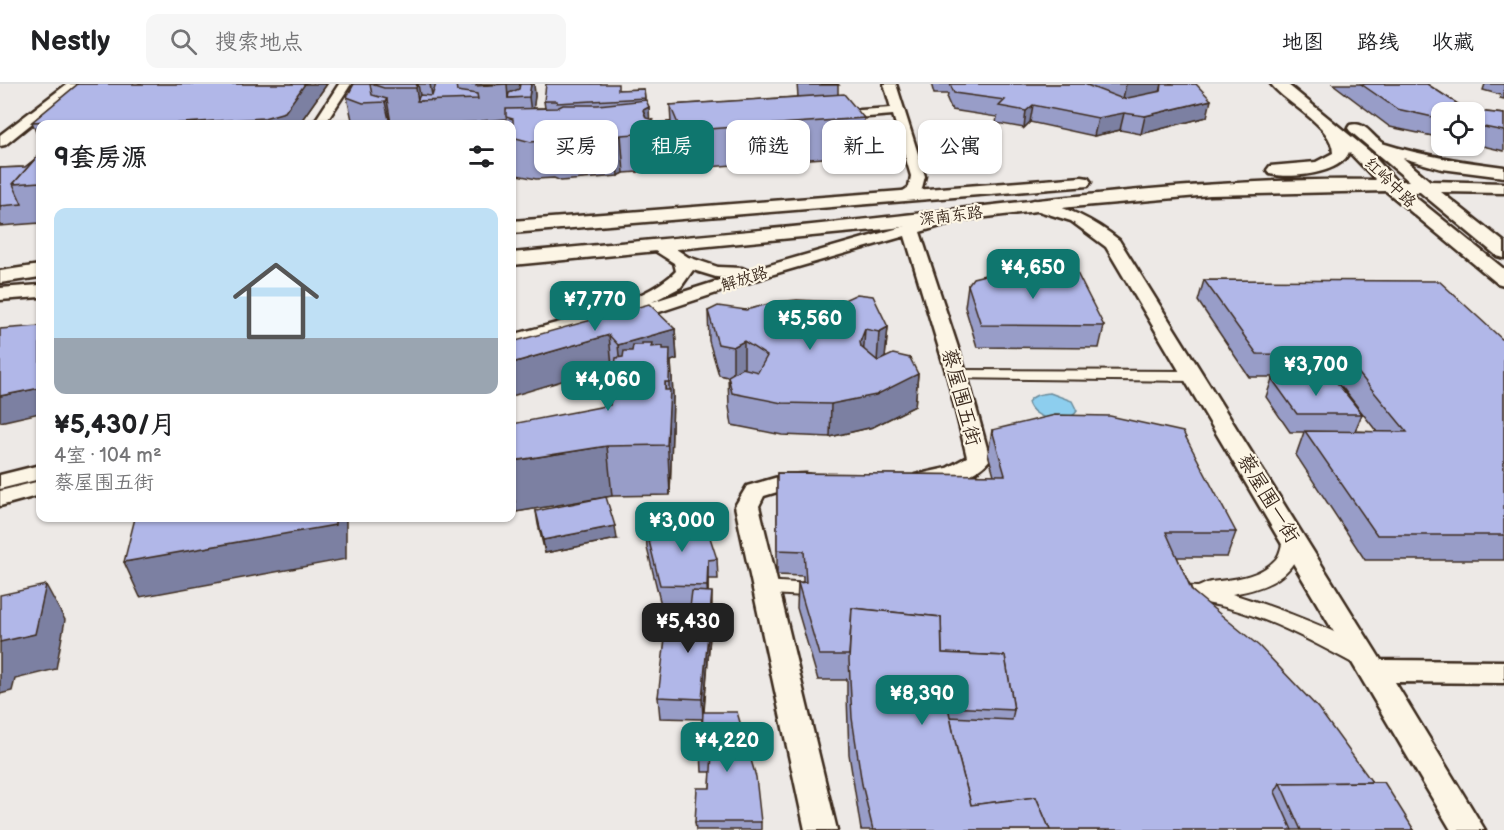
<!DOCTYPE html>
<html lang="zh">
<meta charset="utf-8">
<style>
:root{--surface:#fff;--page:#f6f6f6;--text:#202124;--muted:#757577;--line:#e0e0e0;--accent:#0f766e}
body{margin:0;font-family:"Balsamiq Sans","LXGW WenKai TC",sans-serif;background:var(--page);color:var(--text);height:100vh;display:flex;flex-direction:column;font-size:22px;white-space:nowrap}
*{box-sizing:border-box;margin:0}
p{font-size:20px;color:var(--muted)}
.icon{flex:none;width:33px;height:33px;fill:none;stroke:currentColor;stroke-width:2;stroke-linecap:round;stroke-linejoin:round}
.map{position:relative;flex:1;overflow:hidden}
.panel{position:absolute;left:36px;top:36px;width:480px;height:402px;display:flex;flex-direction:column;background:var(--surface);border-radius:12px;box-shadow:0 2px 4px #0004}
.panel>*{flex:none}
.guide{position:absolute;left:534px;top:36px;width:570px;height:54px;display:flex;gap:12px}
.tools{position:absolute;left:1431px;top:18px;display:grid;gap:12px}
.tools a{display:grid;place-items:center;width:54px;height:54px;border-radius:12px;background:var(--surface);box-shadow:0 2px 4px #0004;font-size:30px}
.price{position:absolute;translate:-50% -51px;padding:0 14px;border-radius:12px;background:var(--accent);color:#fff;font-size:20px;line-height:39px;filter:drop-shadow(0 2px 3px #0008)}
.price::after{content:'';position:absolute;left:50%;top:36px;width:18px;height:14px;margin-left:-9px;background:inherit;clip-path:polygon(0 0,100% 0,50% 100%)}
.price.active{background:#222;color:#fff}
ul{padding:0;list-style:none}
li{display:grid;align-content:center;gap:12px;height:318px;padding:0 18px}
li+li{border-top:2px solid var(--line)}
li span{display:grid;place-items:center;height:186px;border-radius:12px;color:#555}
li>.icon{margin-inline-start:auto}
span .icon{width:108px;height:108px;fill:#fffc;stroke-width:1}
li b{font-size:26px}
h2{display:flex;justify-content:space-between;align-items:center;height:72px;padding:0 18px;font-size:26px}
.chip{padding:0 21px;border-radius:12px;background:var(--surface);box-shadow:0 2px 4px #0004;font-size:21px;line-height:54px}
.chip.active{background:var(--accent);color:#fff}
header{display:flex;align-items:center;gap:36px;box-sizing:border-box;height:84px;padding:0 30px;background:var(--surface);border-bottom:2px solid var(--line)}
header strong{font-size:28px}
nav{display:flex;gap:33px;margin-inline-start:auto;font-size:21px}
.search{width:420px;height:54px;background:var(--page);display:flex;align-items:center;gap:15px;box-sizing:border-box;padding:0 21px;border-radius:12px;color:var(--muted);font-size:22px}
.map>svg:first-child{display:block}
.water{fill:#8dceee;stroke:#6c8c9b;stroke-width:1.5}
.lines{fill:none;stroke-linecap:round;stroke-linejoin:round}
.minor-casing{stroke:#3b2a1e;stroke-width:4}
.tertiary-casing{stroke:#3b2a1e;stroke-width:5}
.primary-casing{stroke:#3b2a1e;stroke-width:5}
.minor{fill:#fcf5e5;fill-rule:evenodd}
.tertiary{fill:#fcf5e5;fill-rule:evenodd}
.primary{fill:#fcf5e5;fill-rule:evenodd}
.wall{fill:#989dc8;stroke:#3b2a1e;stroke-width:1.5;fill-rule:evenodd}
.shaded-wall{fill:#7c80a2;stroke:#3b2a1e;stroke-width:1.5}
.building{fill:#b1b7e8;stroke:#3b2a1e;stroke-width:1.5}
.labels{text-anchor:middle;stroke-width:4.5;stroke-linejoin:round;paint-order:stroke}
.far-street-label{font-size:16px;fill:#3b2a1e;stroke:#fcf5e5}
.street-label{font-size:20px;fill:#3b2a1e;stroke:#fcf5e5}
</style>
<header>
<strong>Nestly</strong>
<div class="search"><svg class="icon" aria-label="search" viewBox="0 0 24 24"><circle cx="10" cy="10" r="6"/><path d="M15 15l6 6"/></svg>搜索地点</div>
<nav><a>地图</a><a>路线</a><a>收藏</a></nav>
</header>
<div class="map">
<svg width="1504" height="746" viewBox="0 0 1504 746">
<rect width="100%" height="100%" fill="#ede9e6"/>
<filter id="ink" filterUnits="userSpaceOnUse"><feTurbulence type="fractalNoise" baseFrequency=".0167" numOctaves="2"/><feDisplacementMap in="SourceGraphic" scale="12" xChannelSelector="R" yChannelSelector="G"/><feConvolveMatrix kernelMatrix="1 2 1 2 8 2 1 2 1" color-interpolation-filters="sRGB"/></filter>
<g filter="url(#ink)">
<path class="water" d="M1050,309L1072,317L1077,327C1068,342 1032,336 1028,318C1034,310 1041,310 1050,309Z"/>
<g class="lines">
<defs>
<g id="minor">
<path d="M957,286L1194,287L1202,292L1194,297L951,294L949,291L951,288Z"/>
<path d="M1293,447L1300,449L1303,454C1296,493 1267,504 1232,510C1259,518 1363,553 1375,575L1372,581L1364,583L1356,581C1314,558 1271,535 1225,523C1205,518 1185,517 1166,511L1163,506L1166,501C1177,497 1187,504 1198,503C1201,502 1206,499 1211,498C1233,495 1259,494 1276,475C1282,468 1281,458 1286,449Z"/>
<path d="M764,497L811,500L814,505L811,510L804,512L757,509L754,504L757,499Z"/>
</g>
<g id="tertiary">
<path d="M67,0H81L5,61L0,62V51Z"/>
<path d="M339,0H351L325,40H313Z"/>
<path d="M884,0H896L925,92L921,108L904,117L896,112L909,103L911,92L893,31L831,36L825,32L831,28L891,24Z"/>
<path d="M702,37L707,38L709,41L707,44L624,51L617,47L624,43Z"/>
<path d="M1034,116C1067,123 1093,135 1119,156L1381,576L1504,577V599L1395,598L1485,746H1451L1106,163L1071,137L1029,124L1026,121L1029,118Z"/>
<path d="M958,127L964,129L966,132L964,135L920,148L967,291L990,375C978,393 935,406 915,401L911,396L915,391L947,384L967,373L947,291L905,152L774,190L632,237H618L616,232L512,263V251C557,238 643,221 676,187L674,179L652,165L650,161L652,157H664L688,173L718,183L742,184L749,187ZM693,186L716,193L727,194L652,218L681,203Z"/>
<path d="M40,381V395L0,405V391Z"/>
<path d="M806,390L814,392L818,397L814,402L787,405L764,412L759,422L837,746H805L735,422L747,402L785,391Z"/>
<path d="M40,397V411L0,422V407Z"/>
</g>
<g id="primary">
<path d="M1271,0H1287L1369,67L1396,97H1409L1350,47L1348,44L1350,41C1367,36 1372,55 1385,60C1423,72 1464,78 1504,83V93L1442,85L1403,74L1430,97L1504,99V109L1441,108L1504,158V174L1497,172L1420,108H1409L1504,185V201L1497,199L1386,107L1210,111L1071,123L885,145L512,181V169C637,157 763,147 887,133C1050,115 1213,93 1376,96L1349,68C1341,90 1290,95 1270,90L1267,86L1270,82L1316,78L1333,69C1333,41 1286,20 1271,0Z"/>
<path d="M1082,93L1088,94L1091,98L1088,102L512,149V137Z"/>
<path d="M40,181V193L0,199V187Z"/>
<path d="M40,201V213L0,216V204Z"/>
</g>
</defs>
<use href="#minor" class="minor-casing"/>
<use href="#tertiary" class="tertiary-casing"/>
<use href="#primary" class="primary-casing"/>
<use href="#minor" class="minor"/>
<use href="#tertiary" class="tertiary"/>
<use href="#primary" class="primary"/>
</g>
<g class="wall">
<path d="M78,0H327L299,40H40V58L32,38Z"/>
<path d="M354,0H534L535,12L533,24H545L544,17L619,6L644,5L645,16L649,23V35L658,79L638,88L624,89L618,92L561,97L554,94L536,95L512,90V40H507L506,35L481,37V38L423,40H421V38L391,39V40H363L352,36L347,13Z"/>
<path d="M797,0H838V10L864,34L862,71L683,85L672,57L670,21L798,13Z"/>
<path d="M932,0H1196L1207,33L1141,50L1120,46L1094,52L1030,38L1024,44L996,39L997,33L952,26L947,15L948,10H934L932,3Z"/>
<path d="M1333,0H1427L1467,26L1504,30V67L1474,60V28H1442V54L1390,43Z"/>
<path d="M1485,0H1504V15L1500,14L1501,11L1483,6Z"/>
<path d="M40,69V139L0,142V84L25,83L35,75Z"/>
<path d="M1204,196L1504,257V476H1365L1296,371L1304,348H1290L1266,313L1272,295H1316L1315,293H1249L1198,217ZM1340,303H1342L1377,348L1355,347L1362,330Z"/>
<path d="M968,201L1104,242L1099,264L977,263L965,223Z"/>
<path d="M746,226L888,243L885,273L918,290L915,322L873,343L830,353L782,351L732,341L729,323L728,293L719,291L709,257L708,227Z"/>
<path d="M675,245L677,275L671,277L673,312L670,411L612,412L516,428L515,417L610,321L615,285L612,282L512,258Z"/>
<path d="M992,346L1236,448L1227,473H1177L1192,507L1372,698L1414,746H861L849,670L847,612V594V596H818L797,524L798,499L803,498V492L777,491V389L994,391L988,370Z"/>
<path d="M536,427L617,455L545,469L538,440Z"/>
<path d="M646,445L717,475L718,495H708V508L712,527L704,628L761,738V746H696L695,738L710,704L711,688H702L701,667L702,635L660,634L658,613L686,555L690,521H661L647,464Z"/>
</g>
<g class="shaded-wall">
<path d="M305,0H327L299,40H167Z"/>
<path d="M418,0L421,17H418L416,4Z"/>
<path d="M427,0H442L433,17L430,0Z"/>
<path d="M507,0H520L522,13L508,14Z"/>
<path d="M531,0H534L535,12L532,36L529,13Z"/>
<path d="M1126,0H1162L1157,23L1124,29L1120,46L1094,52L1098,34L1120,29Z"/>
<path d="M387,16L391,39V40H390L385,18Z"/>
<path d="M1211,16L1207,33L1141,50L1145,32Z"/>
<path d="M1033,21L1030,38L1024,44L1026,27Z"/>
<path d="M649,23L650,44L656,42L658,79L638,88L636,50L643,26Z"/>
<path d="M621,51L624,89L618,92L615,55Z"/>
<path d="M888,243L885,274L877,278L879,248Z"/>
<path d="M675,245L677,275L671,277L673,312L670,411L665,306V298L668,349L669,310V298L621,292L618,261Z"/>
<path d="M865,245L863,276L860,258Z"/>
<path d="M609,251L612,282L512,312V279Z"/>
<path d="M744,257V288L733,294V263Z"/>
<path d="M918,290L915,322L873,343L830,353L831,320Z"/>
<path d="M40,304V329L0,338V312Z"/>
<path d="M607,362L612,412L516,428L515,417L512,418V377Z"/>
<path d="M335,434H346V475L140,513L124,478Z"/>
<path d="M615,442L617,455L545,469L543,456Z"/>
<path d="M708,476V522L707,502Z"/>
<path d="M46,501L65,536L56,585L15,595L12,607L0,610V558Z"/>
<path d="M712,508V527L703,635L702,615Z"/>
</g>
<g class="building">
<path d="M78,0H305L285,28L264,34L167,40H63L65,36L32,38Z"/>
<path d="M354,0H370L372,11L387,15L385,18L363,19L347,13Z"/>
<path d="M371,0H417L416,4H384Z"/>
<path d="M436,0H456L457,7L477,10L478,15L417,17L420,11L432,12Z"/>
<path d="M477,0H507L476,2Z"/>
<path d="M520,0H531L529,13L508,14L509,9L519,5Z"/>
<path d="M546,0H618V6L644,5L645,14L557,19V17H544Z"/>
<path d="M799,0H838L839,1H799Z"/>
<path d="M950,0H1084L1123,15L1161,7L1162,0H1196L1211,16L1145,32L1124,29L1098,34L1033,21L1026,27L999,22L1005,16L954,9Z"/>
<path d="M1361,0H1427L1467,26L1504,30V47L1474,41V28H1442V35L1397,25Z"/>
<path d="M844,10L864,34L681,47L670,21Z"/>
<path d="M646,16L649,23L643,26L646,34L653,36L656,42L636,50L621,51L615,55L557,59L550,56L531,58L512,53V44L513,43V35L506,33V25L557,24L563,21H598Z"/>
<path d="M40,69V98L13,100Z"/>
<path d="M35,75L13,100L22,120L0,122V84L25,83Z"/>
<path d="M993,189H1077L1104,242L981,241L968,201L973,194Z"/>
<path d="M1204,196L1439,197L1504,257V451H1377L1305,347L1407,348L1351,280H1331L1323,271L1257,270Z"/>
<path d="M857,210L873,212L888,243L879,248L865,245L860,258L861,263L878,277L893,270L910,274L918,290L876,311L831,320L782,319L732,309L728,292L742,284L758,288L767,272L744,257L733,263L718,260L708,227L718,222L746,226L776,218L797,216L840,218Z"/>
<path d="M649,220L675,245L618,261L609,251L512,279V258Z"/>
<path d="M40,242V304L0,312V245Z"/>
<path d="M642,259H652L651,263L663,262V265H670L669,298H665V306H670L667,361L607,362L512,377V340L610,321L616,274L623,273L624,267H632L633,261H642Z"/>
<path d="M1272,295H1334L1362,330H1297Z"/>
<path d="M1055,331L1110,332L1183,348L1236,448H1166L1192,507L1259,562L1318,624L1372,698L1280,699L1275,708L1292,746H1050L1036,713L971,721L958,671L950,633L1012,636L1014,626L1005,572L942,569L941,533L852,524L849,571H819L798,499L806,498L804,467L777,466V389L1005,391L992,346Z"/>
<path d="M606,413L615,442L543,456L536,427Z"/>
<path d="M135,434H335V441L124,478Z"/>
<path d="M704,435L717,475L708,476L707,502L660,501L646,445Z"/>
<path d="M46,501L35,550L0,558V511Z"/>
<path d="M692,507L712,508L702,615L658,613L665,555H686Z"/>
<path d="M852,524L941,533L942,569L1005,572L1014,626L948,623L958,671L971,721L1036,713L1050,746H873L862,700L852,634L849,576Z"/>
<path d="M703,628H737L756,693L761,738H695L697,704H710L712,668L701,667Z"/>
<path d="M1384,698L1414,746H1301L1280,699Z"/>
</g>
</g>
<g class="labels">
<g class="far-street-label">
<text transform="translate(1391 98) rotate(44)" y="6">红岭中路</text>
<text transform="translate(951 131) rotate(-7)" y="6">深南东路</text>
<text transform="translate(744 194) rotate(-18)" y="6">解放路</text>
</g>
<g class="street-label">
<text transform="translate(962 313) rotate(75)" y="7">蔡屋围五街</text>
<text transform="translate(1269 414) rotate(59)" y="7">蔡屋围一街</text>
</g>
</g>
</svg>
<div class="tools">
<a><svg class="icon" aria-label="locate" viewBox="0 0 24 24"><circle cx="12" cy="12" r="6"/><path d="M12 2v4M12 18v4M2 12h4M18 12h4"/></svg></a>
</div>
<b class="price" style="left:1033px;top:216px">¥4,650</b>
<b class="price" style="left:595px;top:248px">¥7,770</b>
<b class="price" style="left:810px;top:267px">¥5,560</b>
<b class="price" style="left:1316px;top:313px">¥3,700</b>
<b class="price" style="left:608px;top:328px">¥4,060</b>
<b class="price" style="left:682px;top:469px">¥3,000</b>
<b class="price active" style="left:688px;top:570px">¥5,430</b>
<b class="price" style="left:922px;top:642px">¥8,390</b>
<b class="price" style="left:727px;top:689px">¥4,220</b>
<div class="guide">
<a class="chip">买房</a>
<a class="chip active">租房</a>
<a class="chip">筛选</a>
<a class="chip">新上</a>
<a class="chip">公寓</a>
</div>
<section class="panel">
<h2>9套房源<svg class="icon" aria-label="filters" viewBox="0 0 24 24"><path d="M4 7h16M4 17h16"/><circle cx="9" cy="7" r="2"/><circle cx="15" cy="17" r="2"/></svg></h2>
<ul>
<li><span style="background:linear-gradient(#bfe0f5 70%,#9aa5b1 0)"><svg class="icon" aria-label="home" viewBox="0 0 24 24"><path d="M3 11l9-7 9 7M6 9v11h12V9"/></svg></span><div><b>¥5,430/月</b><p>4室 · 104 m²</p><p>蔡屋围五街</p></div></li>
</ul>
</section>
</div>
